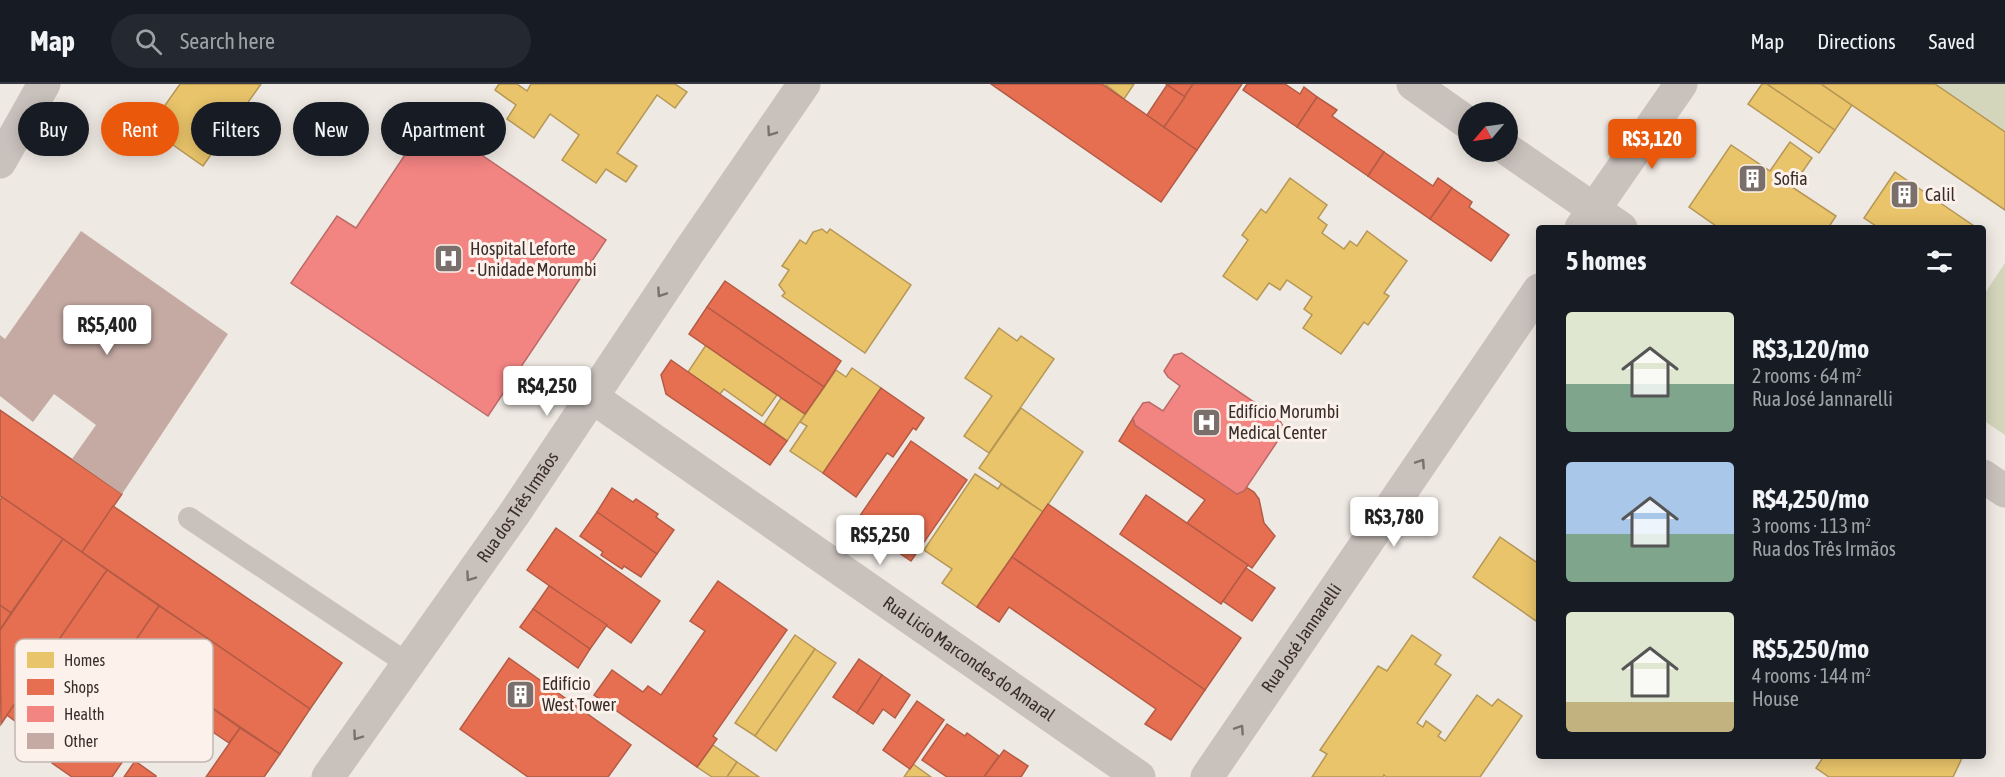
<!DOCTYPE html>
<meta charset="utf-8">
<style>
:root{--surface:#171b24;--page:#242831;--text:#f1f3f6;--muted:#9ea1a6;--line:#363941;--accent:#ea580c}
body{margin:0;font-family:"Asap Condensed",sans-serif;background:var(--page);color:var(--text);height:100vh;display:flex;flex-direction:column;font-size:22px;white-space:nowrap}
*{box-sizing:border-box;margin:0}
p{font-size:20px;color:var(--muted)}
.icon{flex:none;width:33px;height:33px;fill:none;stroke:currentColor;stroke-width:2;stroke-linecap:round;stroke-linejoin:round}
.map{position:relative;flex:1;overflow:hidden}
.panel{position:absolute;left:1536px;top:141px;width:450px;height:534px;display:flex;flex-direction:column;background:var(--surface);border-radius:6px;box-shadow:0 3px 15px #0003}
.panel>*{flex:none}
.guide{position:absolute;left:18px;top:18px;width:570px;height:54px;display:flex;gap:12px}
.needle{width:39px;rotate:241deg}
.fabs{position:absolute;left:1458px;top:18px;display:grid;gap:12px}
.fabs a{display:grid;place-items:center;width:60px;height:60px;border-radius:50%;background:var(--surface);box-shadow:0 3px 15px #0003;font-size:30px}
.price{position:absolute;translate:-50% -51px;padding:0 14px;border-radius:6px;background:#fff;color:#222;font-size:20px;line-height:39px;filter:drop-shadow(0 2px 3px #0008)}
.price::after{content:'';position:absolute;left:50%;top:36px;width:18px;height:14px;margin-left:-9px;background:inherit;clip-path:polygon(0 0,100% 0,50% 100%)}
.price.current{background:var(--accent);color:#fff}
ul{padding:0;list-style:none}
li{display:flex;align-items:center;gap:18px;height:150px;padding:0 30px}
li span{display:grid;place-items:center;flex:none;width:168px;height:120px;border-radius:6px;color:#555}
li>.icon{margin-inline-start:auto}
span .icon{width:72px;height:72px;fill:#fffc;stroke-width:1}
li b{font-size:26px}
h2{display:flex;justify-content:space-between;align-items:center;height:72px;padding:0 30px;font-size:26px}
.chip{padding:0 21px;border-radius:27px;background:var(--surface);box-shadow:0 3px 15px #0003;font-size:21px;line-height:54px}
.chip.current{background:var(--accent);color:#fff}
header{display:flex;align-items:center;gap:36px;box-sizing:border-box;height:84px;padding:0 30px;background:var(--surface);border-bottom:2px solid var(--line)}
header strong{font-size:28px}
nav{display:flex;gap:33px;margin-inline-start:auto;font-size:21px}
.search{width:420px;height:54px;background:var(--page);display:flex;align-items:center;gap:15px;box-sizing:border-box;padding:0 21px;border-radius:33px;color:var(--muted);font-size:22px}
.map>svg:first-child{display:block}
.green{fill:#d3d6bb}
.homes{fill:#e9c46a;stroke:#b59756;stroke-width:1.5}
.shops{fill:#e76f51;stroke:#b35b45;stroke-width:1.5}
.health{fill:#f28482;stroke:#bb6a67;stroke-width:1.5}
.building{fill:#c5aaa3}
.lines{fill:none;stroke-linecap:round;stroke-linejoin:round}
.service{stroke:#c9c1bc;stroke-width:22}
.minor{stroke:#c9c1bc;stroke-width:33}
.oneway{stroke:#7b706b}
.labels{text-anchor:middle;stroke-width:6;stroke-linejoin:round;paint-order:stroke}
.poi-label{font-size:18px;fill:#3b2d29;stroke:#fcf2eb;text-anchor:start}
.street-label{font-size:18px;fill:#3b2d29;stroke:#fcf2eb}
.key{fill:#fcf2eb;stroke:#c2b7b1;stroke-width:1.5}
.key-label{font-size:16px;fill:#3b2d29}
</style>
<header>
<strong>Map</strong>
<div class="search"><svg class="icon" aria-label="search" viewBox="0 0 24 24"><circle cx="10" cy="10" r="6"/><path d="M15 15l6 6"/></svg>Search here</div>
<nav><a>Map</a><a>Directions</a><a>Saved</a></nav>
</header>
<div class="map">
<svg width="2005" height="693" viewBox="0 0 2005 693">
<rect width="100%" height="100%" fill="#efe9e3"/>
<g class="green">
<path d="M1935,0H2005V48Z"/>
<path d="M2005,179V351L1983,336V212Z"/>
</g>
<g class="homes">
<path d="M180,0H261L203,82L149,44Z"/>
<path d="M499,0H517L527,7L531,0H675L687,8L675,24L657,11L617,69L637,82L626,98L606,85L596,99L562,76L579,51L550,30L534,54L507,35L516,21L495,6Z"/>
<path d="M1105,0H1134L1124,15Z"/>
<path d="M1762,0H1767L1835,46L1819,69L1748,20Z"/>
<path d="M1767,0H1821L1852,21L1835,46Z"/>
<path d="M1821,0H1935L2005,48V126Z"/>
<path d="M1790,58L1812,74L1792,103L1836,132L1828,144H1719L1689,123L1731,61L1770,87Z"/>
<path d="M1895,88L1977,144H1879L1864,134Z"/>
<path d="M1290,94L1327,121L1318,134L1327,141L1322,149L1344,165L1350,157L1357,162L1367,147L1407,177L1384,209L1389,212L1368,241L1364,238L1341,270L1303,244L1312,231L1304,225L1312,213L1287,196L1280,206L1269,199L1257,216L1223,192L1248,156L1242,151L1261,125L1266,129Z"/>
<path d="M822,145L827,149L830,145L911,201L865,269L782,212L785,209L779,201L789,186L782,182L800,156L806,160L813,148Z"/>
<path d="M999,244L1017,257L1021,252L1054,275L989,369L964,352L992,312L965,294Z"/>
<path d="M706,261L777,311L762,332L724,305L720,310L688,288Z"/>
<path d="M852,284L881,304L823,389L790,367L807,342L800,338L836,286L846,293Z"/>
<path d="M781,314L805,330L787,357L764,340Z"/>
<path d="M1021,324L1083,368L1043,428L979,384Z"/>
<path d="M975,390L998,405L1001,400L1043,428L977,523L942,499L952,485L924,466Z"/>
<path d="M1500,453L1539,480V539L1473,493Z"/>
<path d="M795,551L815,565L755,652L735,639Z"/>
<path d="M1412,551L1441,571L1435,580L1451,591L1417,639L1423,643L1426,637L1441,648L1438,652L1445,657L1477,611L1492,622L1498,615L1522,632L1480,693H1386L1384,691L1383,693H1312L1327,670L1320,666L1378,582L1387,587Z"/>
<path d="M815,565L836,579L776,667L755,652Z"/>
<path d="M713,661L737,678L727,693H712L697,683Z"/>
<path d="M1824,672H1963L1953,693H1829L1816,684Z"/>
<path d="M737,678L759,693H727Z"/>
<path d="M913,680L931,693H904Z"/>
</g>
<g class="shops">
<path d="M991,0H1102L1197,66L1161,118Z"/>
<path d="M1166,0H1193L1185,13Z"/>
<path d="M1193,0H1242L1197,66L1164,43Z"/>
<path d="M1247,0H1285L1300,10L1304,3L1317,13L1297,43L1243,6Z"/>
<path d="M1167,1L1185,13L1164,43L1147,31Z"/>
<path d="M1317,13L1337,26L1332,32L1384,68L1368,92L1297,43Z"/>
<path d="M1384,68L1433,102L1438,94L1452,104L1430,135L1368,92Z"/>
<path d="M1452,104L1472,118L1469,123L1509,151L1491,177L1430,135Z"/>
<path d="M725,197L841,277L824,303L707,223Z"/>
<path d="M707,223L824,303L805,330L689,250Z"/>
<path d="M671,276L787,357L770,381L666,310L661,291Z"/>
<path d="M881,304L924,334L916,346L913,344L893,373L887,369L856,413L823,389Z"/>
<path d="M0,326L122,410L82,468L0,412Z"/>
<path d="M1133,334L1135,341L1237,410L1244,407L1246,403L1254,408L1259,415L1264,439L1275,452L1252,484L1187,439L1205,416L1119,357Z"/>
<path d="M911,357L967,396L911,477L855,439Z"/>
<path d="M612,404L633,418L636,415L658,430L656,433L674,446L657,470L597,428Z"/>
<path d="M1146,411L1248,481L1221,520L1120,450Z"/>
<path d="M2,413L63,455L11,529L0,521V416Z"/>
<path d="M1048,420L1241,554L1205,606L1012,473Z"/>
<path d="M113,422L342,579L310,625L82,468Z"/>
<path d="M597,428L657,470L641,493L624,482L622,485L601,471L603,468L580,452Z"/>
<path d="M556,444L660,517L631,559L527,486Z"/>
<path d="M63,455L107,486L1,640L0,546Z"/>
<path d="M1012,473L1205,606L1171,656L1145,640L1156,625L1009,523L999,538L977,523Z"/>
<path d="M1246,484L1275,504L1252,537L1223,517Z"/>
<path d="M107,486L159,522L59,670L7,631Z"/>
<path d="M718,497L787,546L713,652L717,655L697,683L594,611L612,586L643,608L648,602L661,611L705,547L690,537Z"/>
<path d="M549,502L607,541L590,565L533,525Z"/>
<path d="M0,521L11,529L0,546Z"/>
<path d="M159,522L207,554L112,693H72L52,679Z"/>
<path d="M533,525L590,565L578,584L520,543Z"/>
<path d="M207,554L310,625L280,670L176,599Z"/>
<path d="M509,574L631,661L608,693H528L460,645Z"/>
<path d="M859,575L882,591L857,629L833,613Z"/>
<path d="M882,591L910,611L895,634L883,625L873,640L857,629Z"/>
<path d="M176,599L240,644L229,659L198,638L185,656L152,634Z"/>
<path d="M917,617L944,636L910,685L883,666Z"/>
<path d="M947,640L965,652L967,649L999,672L984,693H947L922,676Z"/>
<path d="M240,644L280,670L264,693H206Z"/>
<path d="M1004,666L1028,682L1021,693H984Z"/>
<path d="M135,677L156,692V693H124Z"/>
</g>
<g class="health">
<path d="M429,35L606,156L488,332L291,199L337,132L356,144Z"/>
<path d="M1182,269L1279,335L1285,346L1244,407L1237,410L1135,341L1133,334L1143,319L1149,318L1163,327L1180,302L1168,293L1164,287L1174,271Z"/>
</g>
<path class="building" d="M81,147L228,250L122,410L72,375L96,341L54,310L33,338L0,312V251L5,255Z"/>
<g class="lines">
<path class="service" d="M189,434L408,580"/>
<g class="minor">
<path d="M1413,0L1468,39"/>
<path d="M1508,66L1621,144"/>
<path d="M0,78L44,0"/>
<path d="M1581,144L1681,0"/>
<path id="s1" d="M592,313L1139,693"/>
<path d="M1983,392L2005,407"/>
<path id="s2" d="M328,693L514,430L688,169L804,0"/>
<path id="s3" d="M1207,693L1539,206"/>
</g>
</g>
<defs><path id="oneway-chevron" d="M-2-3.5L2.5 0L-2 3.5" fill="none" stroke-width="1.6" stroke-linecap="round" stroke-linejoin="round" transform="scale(1.5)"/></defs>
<g class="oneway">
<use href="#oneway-chevron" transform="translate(771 48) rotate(125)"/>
<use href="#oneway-chevron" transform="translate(661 209) rotate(124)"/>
<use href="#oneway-chevron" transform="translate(1421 379) rotate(-56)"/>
<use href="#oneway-chevron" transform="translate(470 493) rotate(125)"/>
<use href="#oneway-chevron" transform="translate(1240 645) rotate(-56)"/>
<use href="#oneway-chevron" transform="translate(357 652) rotate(125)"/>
</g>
<defs>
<symbol id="building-square" viewBox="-11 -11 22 22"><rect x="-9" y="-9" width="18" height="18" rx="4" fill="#7a6f6a" stroke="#fcf2eb"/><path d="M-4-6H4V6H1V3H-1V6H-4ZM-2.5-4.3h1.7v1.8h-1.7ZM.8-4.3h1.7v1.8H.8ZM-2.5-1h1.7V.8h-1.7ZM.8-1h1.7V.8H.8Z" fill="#fff"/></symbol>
<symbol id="hospital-square" viewBox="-11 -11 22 22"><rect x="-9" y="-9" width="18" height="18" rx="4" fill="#7a6f6a" stroke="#fcf2eb"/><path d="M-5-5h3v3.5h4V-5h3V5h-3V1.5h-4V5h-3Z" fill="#fff"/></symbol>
</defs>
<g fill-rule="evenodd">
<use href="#building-square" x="1736" y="78" width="33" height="33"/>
<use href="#building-square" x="1888" y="94" width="33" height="33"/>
<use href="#hospital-square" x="432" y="158" width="33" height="33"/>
<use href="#hospital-square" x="1190" y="322" width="33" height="33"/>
<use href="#building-square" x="504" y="594" width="33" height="33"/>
</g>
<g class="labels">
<g class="poi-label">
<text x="1774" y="101">Sofia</text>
<text x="1925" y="117">Calil</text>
<text x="470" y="171">Hospital Leforte<tspan x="470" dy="21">- Unidade Morumbi</tspan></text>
<text x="1228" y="334">Edifício Morumbi<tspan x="1228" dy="21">Medical Center</tspan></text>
<text x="542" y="606">Edifício<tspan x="542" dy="21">West Tower</tspan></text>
</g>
<g class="street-label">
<text dy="6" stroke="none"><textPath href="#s2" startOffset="330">Rua dos Três Irmãos</textPath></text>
<text dy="6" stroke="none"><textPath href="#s3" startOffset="168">Rua José Jannarelli</textPath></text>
<text dy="6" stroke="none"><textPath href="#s1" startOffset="459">Rua Licio Marcondes do Amaral</textPath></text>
</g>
</g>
<rect x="15" y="555" width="198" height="123" rx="9" class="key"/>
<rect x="27" y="568" width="27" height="16" fill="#e9c46a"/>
<rect x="27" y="595" width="27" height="16" fill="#e76f51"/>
<rect x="27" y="622" width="27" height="16" fill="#f28482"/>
<rect x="27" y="649" width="27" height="16" fill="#c5aaa3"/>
<g class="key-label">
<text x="64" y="582">Homes</text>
<text x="64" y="609">Shops</text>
<text x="64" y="636">Health</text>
<text x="64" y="663">Other</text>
</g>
</svg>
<div class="fabs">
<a><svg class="needle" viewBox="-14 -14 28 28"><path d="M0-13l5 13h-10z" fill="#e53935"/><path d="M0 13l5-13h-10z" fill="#9ea1a6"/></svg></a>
</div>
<b class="price current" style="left:1652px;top:86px">R$3,120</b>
<b class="price" style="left:107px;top:272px">R$5,400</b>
<b class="price" style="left:547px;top:333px">R$4,250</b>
<b class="price" style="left:1394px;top:464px">R$3,780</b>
<b class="price" style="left:880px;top:482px">R$5,250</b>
<div class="guide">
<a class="chip">Buy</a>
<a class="chip current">Rent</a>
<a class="chip">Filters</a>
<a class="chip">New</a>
<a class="chip">Apartment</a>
</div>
<section class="panel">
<h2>5 homes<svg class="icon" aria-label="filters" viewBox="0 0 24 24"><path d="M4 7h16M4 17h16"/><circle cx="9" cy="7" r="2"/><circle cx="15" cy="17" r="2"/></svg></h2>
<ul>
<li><span style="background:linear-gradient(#dfe7d0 60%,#7fa58c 0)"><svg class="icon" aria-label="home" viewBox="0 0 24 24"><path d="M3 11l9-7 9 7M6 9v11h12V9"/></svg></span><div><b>R$3,120/mo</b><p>2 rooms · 64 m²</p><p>Rua José Jannarelli</p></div></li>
<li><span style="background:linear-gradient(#a9c7e8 60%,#7fa58c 0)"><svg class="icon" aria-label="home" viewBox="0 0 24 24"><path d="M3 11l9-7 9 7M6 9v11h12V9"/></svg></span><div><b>R$4,250/mo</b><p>3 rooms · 113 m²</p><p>Rua dos Três Irmãos</p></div></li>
<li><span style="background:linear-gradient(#dfe7d0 75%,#c2b280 0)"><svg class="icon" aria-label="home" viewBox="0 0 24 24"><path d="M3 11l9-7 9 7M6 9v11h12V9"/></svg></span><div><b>R$5,250/mo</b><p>4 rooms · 144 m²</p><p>House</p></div></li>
</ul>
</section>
</div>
